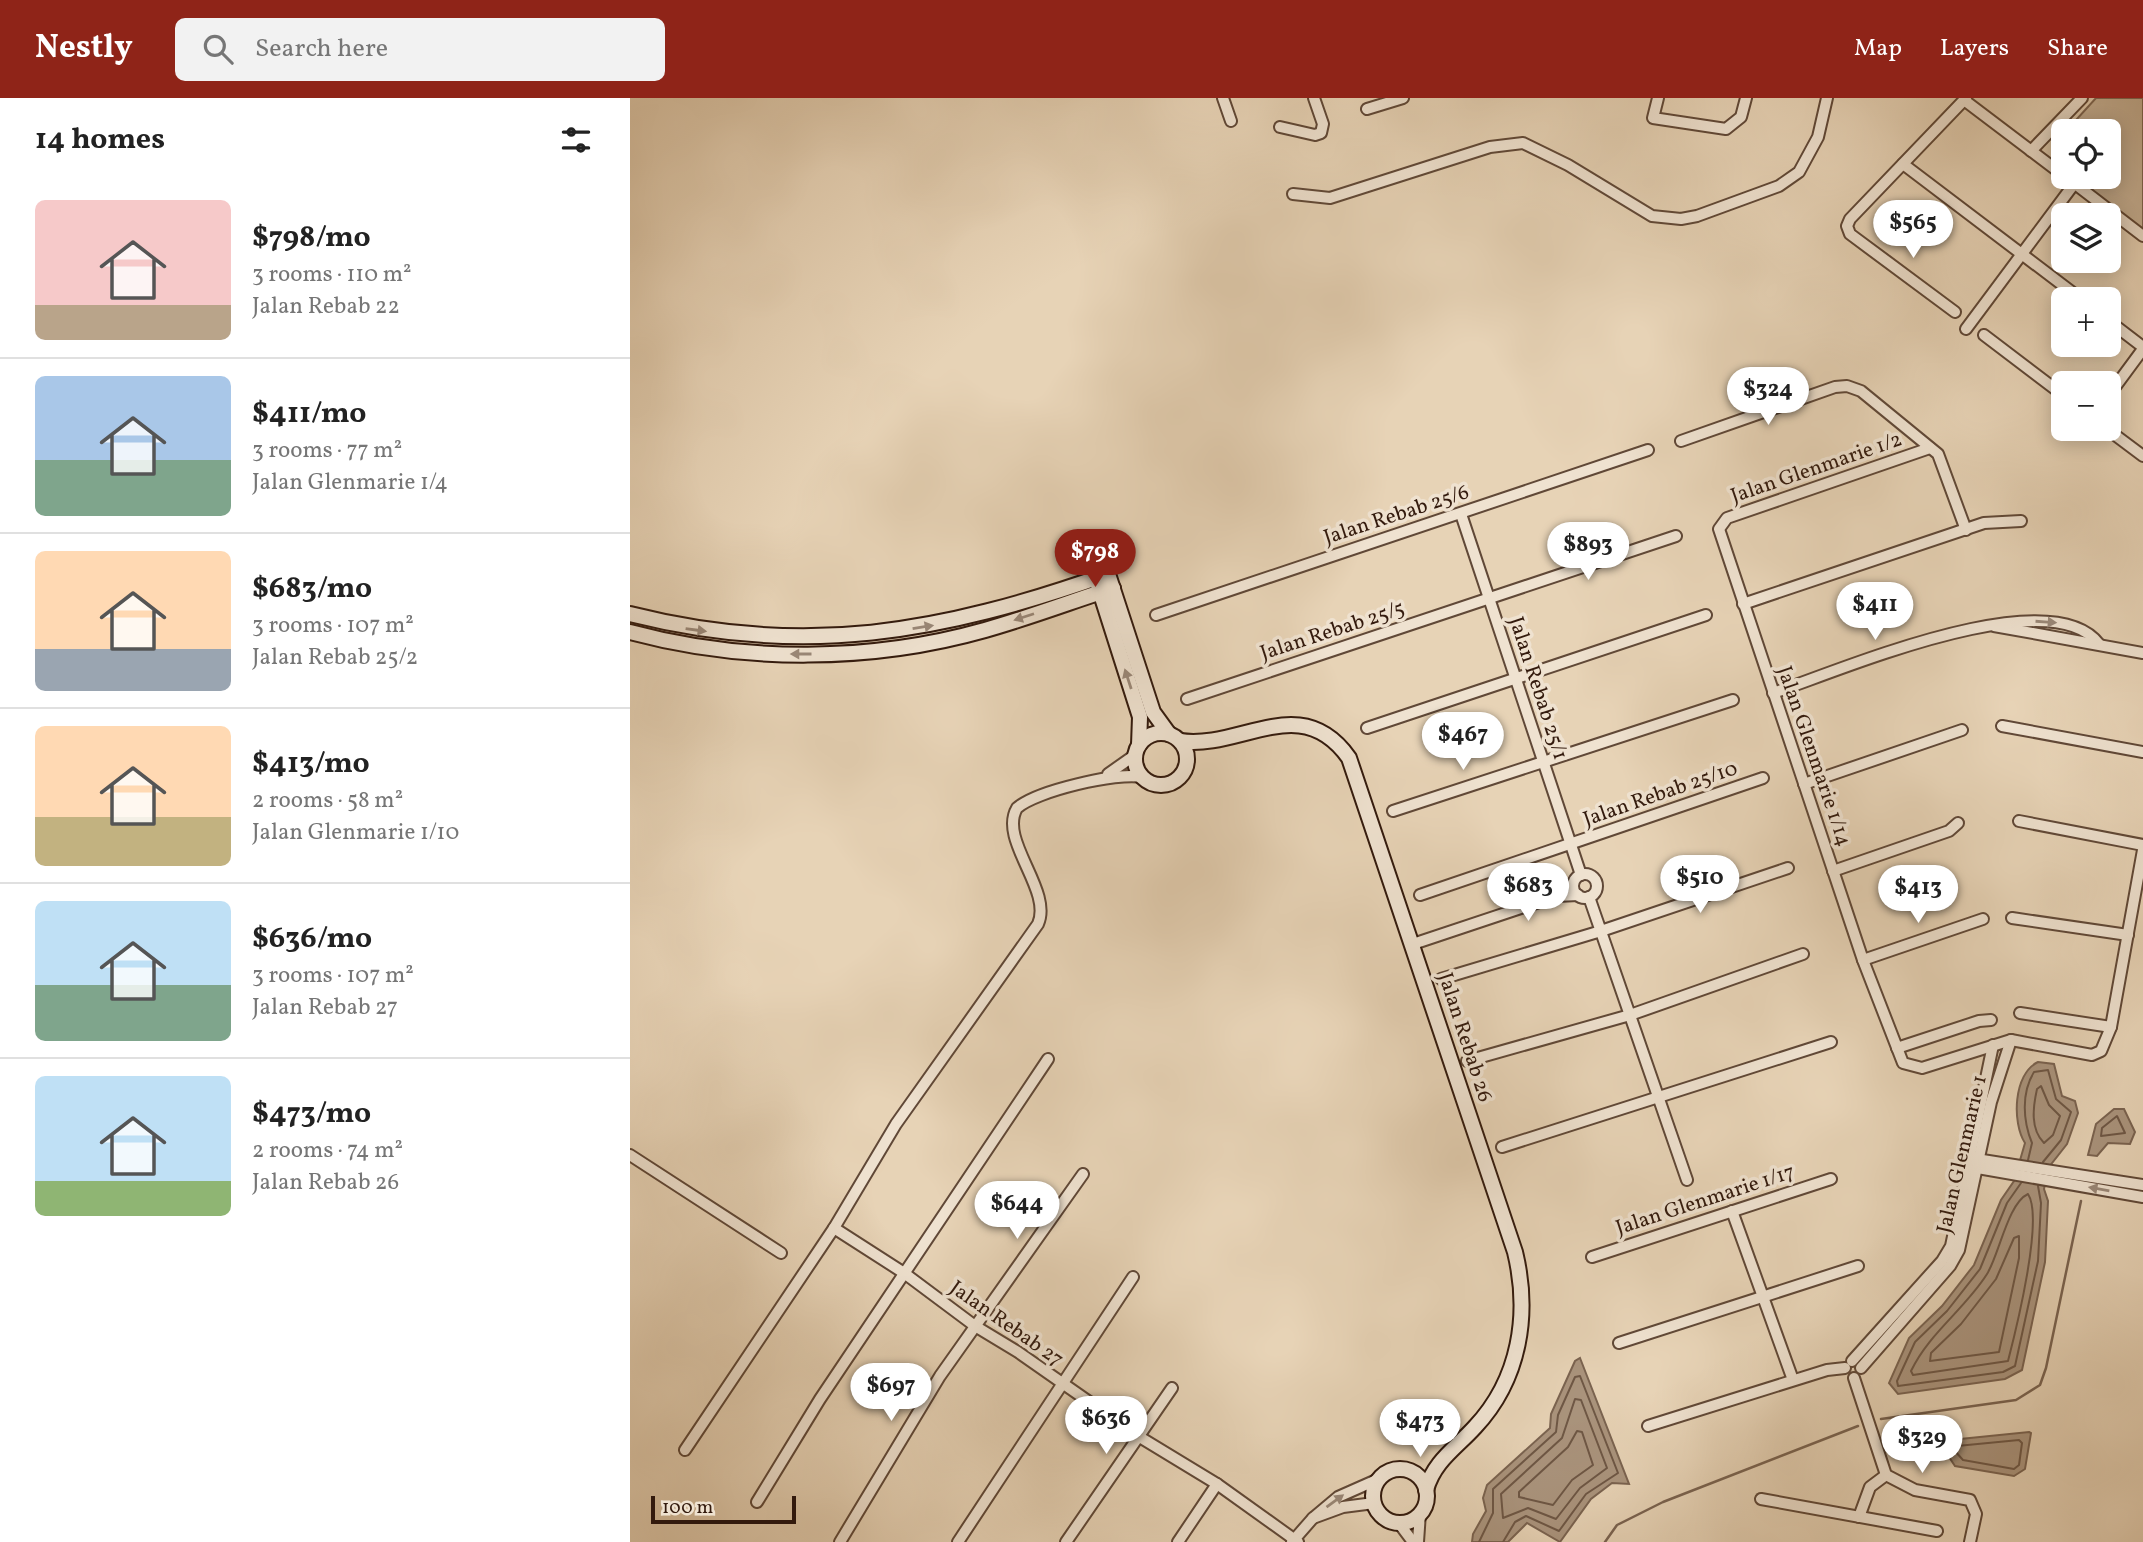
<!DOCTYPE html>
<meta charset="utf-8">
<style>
:root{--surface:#fff;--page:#f2f2f2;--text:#222;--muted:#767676;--line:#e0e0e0;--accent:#8f2418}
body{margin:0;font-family:Vollkorn,serif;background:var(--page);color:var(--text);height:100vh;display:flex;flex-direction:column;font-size:26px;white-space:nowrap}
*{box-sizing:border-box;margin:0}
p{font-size:23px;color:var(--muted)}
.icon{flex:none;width:38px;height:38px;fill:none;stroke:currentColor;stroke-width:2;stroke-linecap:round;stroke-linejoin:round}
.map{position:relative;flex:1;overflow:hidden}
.drawer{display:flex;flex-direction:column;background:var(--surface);width:630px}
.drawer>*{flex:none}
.tools{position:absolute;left:1421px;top:21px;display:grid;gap:14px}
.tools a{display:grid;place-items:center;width:70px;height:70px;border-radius:10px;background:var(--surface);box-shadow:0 4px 18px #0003;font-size:35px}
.scale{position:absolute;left:21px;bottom:18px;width:145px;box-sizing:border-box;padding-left:7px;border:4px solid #331a0d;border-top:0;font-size:19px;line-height:24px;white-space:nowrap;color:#331a0d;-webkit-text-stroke:5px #efe2d0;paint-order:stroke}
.price{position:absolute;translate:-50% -60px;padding:0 16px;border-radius:24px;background:#fff;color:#222;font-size:23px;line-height:46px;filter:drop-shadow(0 2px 4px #0008)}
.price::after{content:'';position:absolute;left:50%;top:42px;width:21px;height:16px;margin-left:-10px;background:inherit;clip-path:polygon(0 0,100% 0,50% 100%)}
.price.selected{background:var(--accent);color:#fff}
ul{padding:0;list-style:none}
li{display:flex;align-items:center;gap:21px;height:175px;padding:0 35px}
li+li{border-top:2px solid var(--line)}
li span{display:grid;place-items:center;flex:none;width:196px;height:140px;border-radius:10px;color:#555}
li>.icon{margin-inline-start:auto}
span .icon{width:84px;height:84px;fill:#fffc;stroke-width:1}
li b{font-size:30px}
h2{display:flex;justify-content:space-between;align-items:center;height:84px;padding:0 35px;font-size:30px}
header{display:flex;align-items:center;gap:42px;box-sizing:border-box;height:98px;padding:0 35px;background:var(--accent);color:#fff}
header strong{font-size:33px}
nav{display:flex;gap:38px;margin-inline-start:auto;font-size:24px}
.search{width:490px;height:63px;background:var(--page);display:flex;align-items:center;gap:18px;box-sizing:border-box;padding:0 24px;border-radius:10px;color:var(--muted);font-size:26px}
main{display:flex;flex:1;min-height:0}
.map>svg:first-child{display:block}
.green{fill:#c8b499;stroke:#7e6753;stroke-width:2}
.water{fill:#aa947d;stroke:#7a6350;stroke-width:2}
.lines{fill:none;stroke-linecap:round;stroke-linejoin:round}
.shore{stroke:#6e5745;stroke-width:2}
.stream{stroke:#7a6350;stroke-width:2.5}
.street-casing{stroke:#604837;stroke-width:14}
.secondary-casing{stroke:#331a0d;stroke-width:18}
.street{stroke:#efe2d0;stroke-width:10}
.secondary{stroke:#efe2d0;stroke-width:14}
.oneway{fill:#9a8878}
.labels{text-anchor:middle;stroke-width:7;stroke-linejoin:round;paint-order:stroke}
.street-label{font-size:21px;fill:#331a0d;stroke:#efe2d0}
</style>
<header>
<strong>Nestly</strong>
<div class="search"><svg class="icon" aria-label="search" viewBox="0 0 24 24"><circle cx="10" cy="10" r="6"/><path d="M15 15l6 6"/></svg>Search here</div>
<nav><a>Map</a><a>Layers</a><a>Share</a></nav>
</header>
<main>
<section class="drawer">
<h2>14 homes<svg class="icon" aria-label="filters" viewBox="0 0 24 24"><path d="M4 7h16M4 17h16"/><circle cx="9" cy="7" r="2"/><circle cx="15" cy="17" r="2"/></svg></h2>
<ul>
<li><span style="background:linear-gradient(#f6c9c9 75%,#b9a48a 0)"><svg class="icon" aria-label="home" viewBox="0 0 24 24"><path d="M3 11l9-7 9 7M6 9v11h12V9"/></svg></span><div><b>$798/mo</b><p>3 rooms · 110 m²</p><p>Jalan Rebab 22</p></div></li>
<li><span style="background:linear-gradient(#a9c7e8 60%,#7fa58c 0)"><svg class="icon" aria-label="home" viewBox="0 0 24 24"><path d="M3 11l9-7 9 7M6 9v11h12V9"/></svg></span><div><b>$411/mo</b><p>3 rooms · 77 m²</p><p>Jalan Glenmarie 1/4</p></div></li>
<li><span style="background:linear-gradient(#ffd9b3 70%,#9aa5b1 0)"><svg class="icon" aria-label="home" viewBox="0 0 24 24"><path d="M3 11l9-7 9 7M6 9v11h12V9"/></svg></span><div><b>$683/mo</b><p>3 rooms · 107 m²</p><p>Jalan Rebab 25/2</p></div></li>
<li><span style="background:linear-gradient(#ffd9b3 65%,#c2b280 0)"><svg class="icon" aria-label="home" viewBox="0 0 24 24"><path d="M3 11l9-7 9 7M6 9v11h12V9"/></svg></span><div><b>$413/mo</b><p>2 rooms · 58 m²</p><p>Jalan Glenmarie 1/10</p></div></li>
<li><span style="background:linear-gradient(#bfe0f5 60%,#7fa58c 0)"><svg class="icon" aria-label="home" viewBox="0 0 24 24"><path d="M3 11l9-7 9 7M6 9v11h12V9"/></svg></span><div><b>$636/mo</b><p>3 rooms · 107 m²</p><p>Jalan Rebab 27</p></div></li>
<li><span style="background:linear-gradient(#bfe0f5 75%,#8fb573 0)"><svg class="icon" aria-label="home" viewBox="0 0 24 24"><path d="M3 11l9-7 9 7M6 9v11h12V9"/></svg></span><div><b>$473/mo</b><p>2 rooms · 74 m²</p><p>Jalan Rebab 26</p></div></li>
</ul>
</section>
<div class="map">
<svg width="1513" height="1444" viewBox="0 0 1513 1444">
<rect width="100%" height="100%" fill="#e7d3b6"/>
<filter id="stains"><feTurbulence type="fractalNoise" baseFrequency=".00286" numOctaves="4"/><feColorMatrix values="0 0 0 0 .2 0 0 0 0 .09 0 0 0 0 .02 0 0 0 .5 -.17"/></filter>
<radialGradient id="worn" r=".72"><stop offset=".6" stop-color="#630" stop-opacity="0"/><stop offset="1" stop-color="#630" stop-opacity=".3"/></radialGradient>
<path class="green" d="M1466,0H1513V132L1444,79H1479V33H1436Z"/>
<g class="water">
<path d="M1408,964L1424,966L1432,998L1445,1003L1448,1015L1437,1046L1419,1069L1414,1091L1418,1103L1415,1164L1392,1272L1375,1281L1268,1296L1259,1285L1279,1240L1312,1208L1344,1167L1371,1102L1384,1083L1395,1045C1382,1025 1383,976 1408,964Z"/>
<path d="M1484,1011H1494L1505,1034L1500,1046L1478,1045L1467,1058L1458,1057L1466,1026Z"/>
<path d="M950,1260L999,1386L982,1385L961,1401L930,1444L897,1425L878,1444H842L843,1436L856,1413L853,1400L857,1387L920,1330L921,1316L945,1263Z"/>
<path d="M1399,1334L1401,1335L1395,1371L1384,1378L1325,1368L1319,1359L1276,1360L1266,1357L1271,1347Z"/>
</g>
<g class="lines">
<g class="shore">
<path d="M1411,988L1419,1007L1430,1018L1423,1037L1414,1045C1400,1031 1403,1009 1407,991Z"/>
<path d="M1487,1018L1495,1035L1471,1038L1472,1030Z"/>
<path d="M1398,1062L1402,1045C1393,1023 1391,995 1404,974L1418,972L1426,1001L1441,1014L1431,1042L1413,1064"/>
<path d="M1391,1085L1377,1105L1350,1171L1317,1213L1285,1244L1267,1283L1268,1288L1373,1274L1385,1268L1408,1163L1411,1105L1408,1088"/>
<path d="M1398,1096C1414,1120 1386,1232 1378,1263L1283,1277L1281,1273C1299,1235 1335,1211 1357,1176C1369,1157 1378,1105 1398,1096Z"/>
<path d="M1389,1138V1160L1369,1254L1300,1263L1301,1255L1331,1226L1366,1181L1384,1140Z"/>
<path d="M945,1301L951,1302L977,1370L950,1390L926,1421L898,1410L873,1420L871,1396L932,1340Z"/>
<path d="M947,1333L952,1334L963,1367L942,1382L923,1407L889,1399V1394L938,1349Z"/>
<path d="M1389,1342L1392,1345L1389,1367L1384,1371L1333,1362L1324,1352L1327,1348Z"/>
<path d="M849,1444L863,1415V1391L926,1334L928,1317L945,1279L950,1278L988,1375L956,1396L929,1433L896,1418L885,1424L873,1444"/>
</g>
<g class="stream">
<path d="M1251,1321L1386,1302L1410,1287L1416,1270L1451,1103"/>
<path d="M975,1444L987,1427L1033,1404L1228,1328"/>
</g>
<defs>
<g id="street">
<path d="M593,0L601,23"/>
<path d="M1028,0L1023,20L1096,31L1111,19L1116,0"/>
<path d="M1334,2L1433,77"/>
<path d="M737,11L773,0"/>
<path d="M650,29L685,37L691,35L693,26L684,0"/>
<path d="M1401,53L1452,0"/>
<path d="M1273,66L1451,201"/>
<path d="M1440,82L1513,138"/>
<path d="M663,96L700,100L860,49L893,45L938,67L1022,118L1051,121L1067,118L1149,88L1169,74L1188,39L1197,0"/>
<path d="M1325,214L1220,136L1217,128L1220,121L1336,0"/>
<path d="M1479,223L1513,249"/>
<path d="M1336,231L1444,86"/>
<path d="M1354,237L1433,297"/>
<path d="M1479,297L1513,251"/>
<path d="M1477,331L1513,358"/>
<path d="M1051,343L1205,289L1217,288L1231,293L1308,356L1336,432"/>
<path d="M1300,350L1097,420L1089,431L1233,862L1273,965L1292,970L1381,942L1462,957L1471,953L1481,929L1513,752"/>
<path d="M831,416L951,777"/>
<path d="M1113,506L1354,425L1391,423"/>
<path d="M526,517L1018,352"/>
<path d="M1364,528L1513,555"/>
<path d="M1143,595C1209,573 1420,481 1469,546"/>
<path d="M557,601L1046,438"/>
<path d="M1372,628L1513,654"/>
<path d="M737,630L1076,517"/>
<path d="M478,676L505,657"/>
<path d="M1174,686L1332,632"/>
<path d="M763,713L1103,602"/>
<path d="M1389,723L1513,747"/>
<path d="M1203,773L1319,733L1328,725"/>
<circle cx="955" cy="788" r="12"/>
<path d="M790,797L1133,680"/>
<path d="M959,799L1057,1082"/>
<path d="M1382,820L1498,837"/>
<path d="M783,846L927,798L948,797"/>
<path d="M1233,862L1353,821"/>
<path d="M811,881L971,833L1158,770"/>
<path d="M1390,915L1481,929"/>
<path d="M1267,950L1349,923L1361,922"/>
<path d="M837,963L1000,917L1173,856"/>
<path d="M872,1049L1201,944"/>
<path d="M0,1057L151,1155"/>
<path d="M1346,1061L1513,1087"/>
<path d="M1342,1069L1513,1099"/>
<path d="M1102,1113L1163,1282"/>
<path d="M204,1130L274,1175L345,1228L388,1254L508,1338L587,1386L668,1444"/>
<path d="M962,1159L1201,1081"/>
<path d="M989,1245L1228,1168"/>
<path d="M1222,1263L1312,1163L1321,1148L1363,947"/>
<path d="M1231,1270L1320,1168L1329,1152L1361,1004L1381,942"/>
<path d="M1224,1280L1256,1377L1285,1392L1340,1402L1346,1416L1340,1444"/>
<path d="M1018,1328L1197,1272L1215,1270"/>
<path d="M55,1352L204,1130L266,1026L408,826C423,792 368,742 387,710C406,693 487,674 512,679"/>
<path d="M1131,1401L1307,1433"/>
<path d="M127,1404L190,1301L418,961"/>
<path d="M744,1405L713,1409L683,1420L708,1399L751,1380"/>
<path d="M1229,1419L1240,1389L1256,1377"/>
<path d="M768,1424L783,1444"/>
<path d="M210,1444L310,1278L453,1076"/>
<path d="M328,1444L503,1179"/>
<path d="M436,1444L542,1290"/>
<path d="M548,1444L587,1386"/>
<path d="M662,1444L683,1420"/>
<path d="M788,1444L790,1415"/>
</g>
<g id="secondary">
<path d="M468,487L510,619L509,647"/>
<path d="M0,516C174,560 311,535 478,476L523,614L539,636"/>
<path d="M0,534C114,565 242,564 355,532C398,520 440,504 483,490"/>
<circle cx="531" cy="661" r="26"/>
<path d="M550,643C611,652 671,592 719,660L885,1154C900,1216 890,1281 845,1329C826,1350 804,1363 796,1392"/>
<circle cx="770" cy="1398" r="27"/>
</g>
</defs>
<use href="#street" class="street-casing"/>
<use href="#secondary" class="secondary-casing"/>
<use href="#street" class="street"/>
<use href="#secondary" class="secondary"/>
</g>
<defs><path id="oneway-solid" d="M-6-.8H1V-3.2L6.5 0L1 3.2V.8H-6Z" transform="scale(1.75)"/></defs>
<g class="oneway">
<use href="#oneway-solid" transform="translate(394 519) rotate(162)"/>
<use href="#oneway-solid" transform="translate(1416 524) rotate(4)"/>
<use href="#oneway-solid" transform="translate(293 529) rotate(-9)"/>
<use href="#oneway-solid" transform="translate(66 532) rotate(8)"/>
<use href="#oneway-solid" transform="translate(171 556) rotate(-180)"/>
<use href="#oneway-solid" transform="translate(498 581) rotate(-108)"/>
<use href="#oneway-solid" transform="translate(1469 1091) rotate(-170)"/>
<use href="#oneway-solid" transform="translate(705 1403) rotate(-36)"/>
</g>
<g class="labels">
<g class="street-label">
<text transform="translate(1186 369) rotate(-19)" y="7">Jalan Glenmarie 1/2</text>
<text transform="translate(766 416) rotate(-18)" y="7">Jalan Rebab 25/6</text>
<text transform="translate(702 532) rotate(-18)" y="7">Jalan Rebab 25/5</text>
<text transform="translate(909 590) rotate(72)" y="7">Jalan Rebab 25/1</text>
<text transform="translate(1185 658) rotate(71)" y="7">Jalan Glenmarie 1/14</text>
<text transform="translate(1030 695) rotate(-19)" y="7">Jalan Rebab 25/10</text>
<text transform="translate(836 939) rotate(72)" y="7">Jalan Rebab 26</text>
<text transform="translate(1331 1056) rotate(-77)" y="7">Jalan Glenmarie 1</text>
<text transform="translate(1075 1101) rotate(-18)" y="7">Jalan Glenmarie 1/17</text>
<text transform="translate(377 1225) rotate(35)" y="7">Jalan Rebab 27</text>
</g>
</g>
<rect width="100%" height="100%" filter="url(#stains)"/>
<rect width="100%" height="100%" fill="url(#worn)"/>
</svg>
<div class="tools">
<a><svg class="icon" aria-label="locate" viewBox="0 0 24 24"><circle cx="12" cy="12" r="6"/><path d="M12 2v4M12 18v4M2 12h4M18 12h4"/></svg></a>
<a><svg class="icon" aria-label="layers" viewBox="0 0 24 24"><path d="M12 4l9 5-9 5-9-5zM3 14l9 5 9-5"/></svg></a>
<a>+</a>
<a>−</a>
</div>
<div class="scale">100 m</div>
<b class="price" style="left:1283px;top:162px">$565</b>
<b class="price" style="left:1138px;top:329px">$324</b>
<b class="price" style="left:958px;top:484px">$893</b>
<b class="price selected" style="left:465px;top:491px">$798</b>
<b class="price" style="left:1245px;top:544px">$411</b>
<b class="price" style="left:833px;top:674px">$467</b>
<b class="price" style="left:1070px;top:817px">$510</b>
<b class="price" style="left:898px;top:825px">$683</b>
<b class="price" style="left:1288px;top:827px">$413</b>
<b class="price" style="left:387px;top:1143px">$644</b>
<b class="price" style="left:261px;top:1325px">$697</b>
<b class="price" style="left:476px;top:1358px">$636</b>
<b class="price" style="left:790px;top:1361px">$473</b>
<b class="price" style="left:1292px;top:1377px">$329</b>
</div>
</main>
